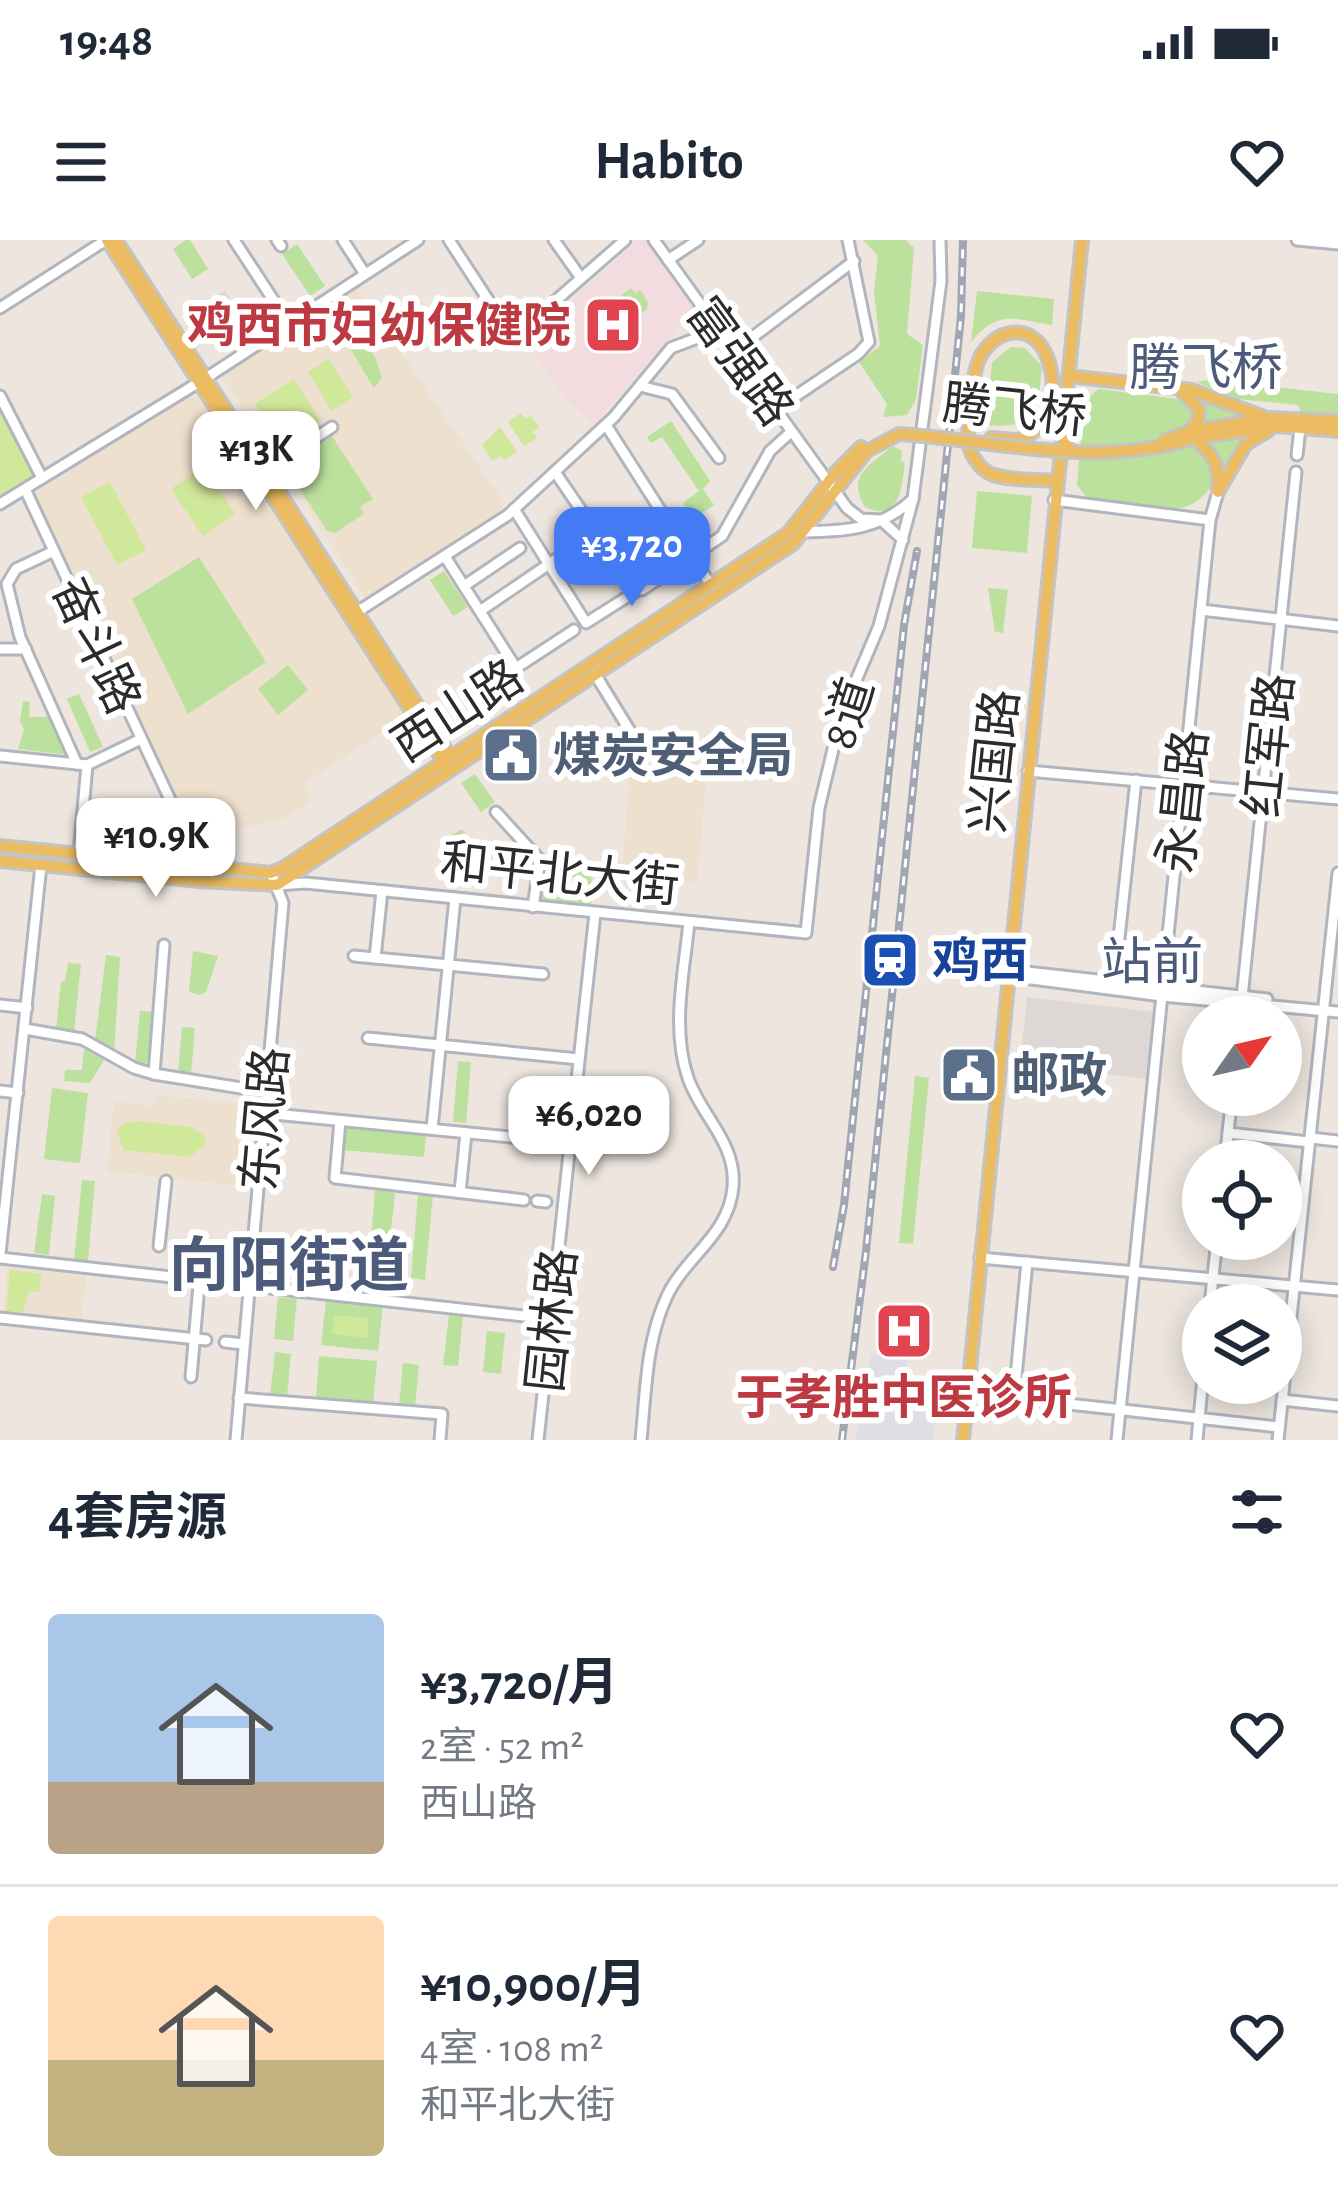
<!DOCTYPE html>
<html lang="zh">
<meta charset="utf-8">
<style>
:root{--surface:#fff;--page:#f6f6f7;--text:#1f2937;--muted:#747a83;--line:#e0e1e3;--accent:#447af4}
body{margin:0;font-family:"Alegreya Sans","Noto Sans SC",sans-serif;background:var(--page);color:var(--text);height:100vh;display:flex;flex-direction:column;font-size:45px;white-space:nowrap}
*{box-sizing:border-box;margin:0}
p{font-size:39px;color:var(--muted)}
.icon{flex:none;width:66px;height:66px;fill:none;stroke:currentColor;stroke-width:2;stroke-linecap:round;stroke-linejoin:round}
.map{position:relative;height:1200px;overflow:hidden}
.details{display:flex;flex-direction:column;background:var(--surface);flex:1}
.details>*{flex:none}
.needle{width:78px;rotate:56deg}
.fabs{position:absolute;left:1182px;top:756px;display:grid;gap:24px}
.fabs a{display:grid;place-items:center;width:120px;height:120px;border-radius:50%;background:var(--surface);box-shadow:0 6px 30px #0003;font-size:60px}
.price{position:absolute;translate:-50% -102px;padding:0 27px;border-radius:24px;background:#fff;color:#222;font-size:39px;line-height:78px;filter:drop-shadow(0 3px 6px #0008)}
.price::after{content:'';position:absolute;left:50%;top:72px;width:36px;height:27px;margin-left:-18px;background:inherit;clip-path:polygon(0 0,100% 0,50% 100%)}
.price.current{background:var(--accent);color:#fff}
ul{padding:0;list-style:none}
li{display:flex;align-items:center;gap:36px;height:300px;padding:0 48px}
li+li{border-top:3px solid var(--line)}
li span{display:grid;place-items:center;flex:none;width:336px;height:240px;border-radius:12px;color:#555}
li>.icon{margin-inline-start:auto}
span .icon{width:144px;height:144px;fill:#fffc;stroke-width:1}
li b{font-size:51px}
h2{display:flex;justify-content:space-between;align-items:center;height:144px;padding:0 48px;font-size:51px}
.status{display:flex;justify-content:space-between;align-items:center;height:84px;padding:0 60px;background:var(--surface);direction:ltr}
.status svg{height:33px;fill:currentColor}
header{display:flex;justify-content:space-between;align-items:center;height:156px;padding:0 48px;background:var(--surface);font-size:54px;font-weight:600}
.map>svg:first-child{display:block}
.industrial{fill:#dfdee5}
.education{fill:#eee0ce}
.medical{fill:#f3dce0}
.green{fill:#bce19d}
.pitch{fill:#d0e899}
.plaza{fill:#ddd8d5}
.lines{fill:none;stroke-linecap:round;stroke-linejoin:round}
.minor-casing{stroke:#b1b5be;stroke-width:15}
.major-casing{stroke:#c4c4c4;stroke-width:16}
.minor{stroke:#fff;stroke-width:9}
.major{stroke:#ecbc63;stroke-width:10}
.rail-casing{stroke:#a1a6b5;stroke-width:8}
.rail{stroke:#fff;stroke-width:3;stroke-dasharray:9;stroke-linecap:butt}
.major-bridge-casing{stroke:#c4c4c4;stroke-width:16;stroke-linecap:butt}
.major-bridge{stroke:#ecbc63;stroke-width:10}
.labels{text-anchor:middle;stroke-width:12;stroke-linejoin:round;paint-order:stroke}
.health-label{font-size:48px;font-weight:bold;fill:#be3a42;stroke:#fff;text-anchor:end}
.street-label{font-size:48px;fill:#2b2b2b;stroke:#fff}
.service-label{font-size:48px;font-weight:bold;fill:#4e5e75;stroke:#fff;text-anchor:start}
.transit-label{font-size:48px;font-weight:bold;fill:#164399;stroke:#fff;text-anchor:start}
.neighbourhood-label{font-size:51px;fill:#4d5b7b;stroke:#fff}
.district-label{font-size:60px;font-weight:bold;fill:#4d5b7b;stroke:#fff}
</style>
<div class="status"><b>19:48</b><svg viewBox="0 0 49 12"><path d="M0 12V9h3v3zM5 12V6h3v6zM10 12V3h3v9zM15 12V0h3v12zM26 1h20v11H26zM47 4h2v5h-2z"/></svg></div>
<header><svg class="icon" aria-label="menu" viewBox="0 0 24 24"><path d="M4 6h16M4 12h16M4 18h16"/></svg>Habito<svg class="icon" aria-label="heart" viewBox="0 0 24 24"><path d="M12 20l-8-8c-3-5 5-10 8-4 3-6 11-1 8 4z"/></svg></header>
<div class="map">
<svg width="1338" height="1200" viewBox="0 0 1338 1200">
<rect width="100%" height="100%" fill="#ede5de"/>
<path class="industrial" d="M889,1100L909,1102L905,1147L939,1151L933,1200H855L871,1114L886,1115Z"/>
<g class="education">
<path d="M355,46L505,264L486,285L367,360L220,133Z"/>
<path d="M198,157L407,477L304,543L313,560L283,580L226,591L223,608L193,601L32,255L185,158Z"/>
<path d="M630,534L706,540L697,643L622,634Z"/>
<path d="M156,855L244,864L240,946L107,931L114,861L154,866Z"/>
<path d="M8,1027L86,1036L81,1083L3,1074Z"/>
</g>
<path class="medical" d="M637,0H647L696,67L595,184L570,163L526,103Z"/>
<g class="green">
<path d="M186,0H190L208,29L192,39L173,9Z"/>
<path d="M863,0H906L914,8L907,94L923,105L916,159L907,175L883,177L887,164L859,122L880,106L874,51L878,16Z"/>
<path d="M297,4L325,46L310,56L282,14Z"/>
<path d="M631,48L635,53L640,50L648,62L647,69L621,89L610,73L611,63Z"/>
<path d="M977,51L1054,59L1052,85C1016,80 999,68 971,102Z"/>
<path d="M336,56L353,83L334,96L315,70Z"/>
<path d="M358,90L375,117L382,138L374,148L345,100Z"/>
<path d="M1011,107L1025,108L1042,126C1037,173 1040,189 986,185L992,122Z"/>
<path d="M1209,140L1338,154V177L1301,174L1298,165L1238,159L1196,142Z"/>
<path d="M1099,149L1187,160L1193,175L1188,184C1195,204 1200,203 1211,217C1228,241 1198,266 1177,269L1087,258L1077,245L1084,161Z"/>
<path d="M1192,154L1259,184L1223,231C1221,215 1211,208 1206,193C1202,182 1204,173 1200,162Z"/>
<path d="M671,181L710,241L703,249L714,265L694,278L683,263L699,251L662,197L651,203L647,197Z"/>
<path d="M330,193L373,259L360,267L364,274L335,293L327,291L287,229L292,226L288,220Z"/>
<path d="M893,206L902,211L901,221L905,223C902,248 899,283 865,267C846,235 870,225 893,206Z"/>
<path d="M977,251L1032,256L1027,313L972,308Z"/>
<path d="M199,317L266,422L188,474L132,359Z"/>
<path d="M444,331L468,367L453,376L430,340Z"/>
<path d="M988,348L1008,350L1003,393L995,392Z"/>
<path d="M288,425L308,450L278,475L258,449Z"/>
<path d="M79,454L103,507L90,512L67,459Z"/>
<path d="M23,461L30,462L29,477H53L69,515L18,509L24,489L20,482Z"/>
<path d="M475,534L495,562L481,572L461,543Z"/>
<path d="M462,589L480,613L470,625L446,623L445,599Z"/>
<path d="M544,627L592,631L591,667L541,662Z"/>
<path d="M193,711L218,716L206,752L200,755L189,752Z"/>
<path d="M106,715L120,717L114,813L95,800Z"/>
<path d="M68,723L81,724L74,793L56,790L61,741H65Z"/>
<path d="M140,771L156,772L151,824L135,822Z"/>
<path d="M182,787L195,788L191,835L178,833Z"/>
<path d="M84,809L104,820L90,843L64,841L65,830H82Z"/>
<path d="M458,821L471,822L466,883L453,882Z"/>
<path d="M915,836L929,838L913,1004L899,1003Z"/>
<path d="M52,848L88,853L80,923L44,919Z"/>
<path d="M343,886L426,893L424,917L342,910Z"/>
<path d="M82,940L95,941L88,1021L74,1019Z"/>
<path d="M375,950L395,953L386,1037L368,1035Z"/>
<path d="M42,954L55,956L49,1015L34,1013Z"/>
<path d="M418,954L433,955L425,1040L411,1038Z"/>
<path d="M281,1001L303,1004L300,1028L278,1026Z"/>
<path d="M278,1057L297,1059L293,1101L274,1099Z"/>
<path d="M326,1060L383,1066L378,1111L321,1105Z"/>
<path d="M449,1075L463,1076L458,1126L443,1125Z"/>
<path d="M487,1091L505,1093L501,1134L483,1132Z"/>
<path d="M275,1112L291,1114L287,1157L270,1155Z"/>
<path d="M319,1116L377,1121L373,1164L316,1159Z"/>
<path d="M403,1123L419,1125L415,1166L399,1165Z"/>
</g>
<g class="pitch">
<path d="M329,119L353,157L332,171L308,132Z"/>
<path d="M294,139L320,180L282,205L255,164Z"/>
<path d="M0,162L38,235L0,257Z"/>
<path d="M521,173L525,179L531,176L539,187L533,192L537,198L524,206L508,182Z"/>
<path d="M500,187L517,211L504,220L500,216L492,221L482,205Z"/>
<path d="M204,227L235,274L203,296L171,249Z"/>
<path d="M110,242L146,310L117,325L81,257Z"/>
<path d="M136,881L191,887L205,897L206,904L190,917L124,910L117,892L121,885Z"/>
<path d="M10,1030L41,1034L39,1052L29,1051L23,1072L6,1071Z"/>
<path d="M334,1075L369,1078L367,1098L332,1094Z"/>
</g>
<g class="plaza">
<path d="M225,50L241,76L216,93L200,67Z"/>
<path d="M1027,757L1155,772L1148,839L1020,824Z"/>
</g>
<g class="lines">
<defs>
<g id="minor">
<path d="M234,0L289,84"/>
<path d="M277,0L281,6"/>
<path d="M343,0L365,34"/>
<path d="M449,0L513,98L625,0"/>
<path d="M554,0L581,38"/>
<path d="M654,0L847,268L861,279L881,280L903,300"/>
<path d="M1297,0L1338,4"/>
<path d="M668,20L698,0"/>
<path d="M0,68L106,0"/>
<path d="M734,111L854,21"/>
<path d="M640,146L672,154L719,218"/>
<path d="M0,156L42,238"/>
<path d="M775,170L858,114L869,102L848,0"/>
<path d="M606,185L680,301"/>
<path d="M1297,215L1300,188"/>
<path d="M266,231L332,187"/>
<path d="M25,249L201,626"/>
<path d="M1054,260L1210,280"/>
<path d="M0,264L206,138L418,0"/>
<path d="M514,269L586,383L635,352"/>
<path d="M802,292C846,291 880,290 913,259"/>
<path d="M54,311L16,329L7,344L20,397L77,524"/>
<path d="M692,317L711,345"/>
<path d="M446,318L516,428L574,390"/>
<path d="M464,346L520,308"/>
<path d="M642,350L722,296L770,211L791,192"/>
<path d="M1201,370L1338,386"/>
<path d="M480,371L596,292L555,232"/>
<path d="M357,372L508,275L614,177L671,108L718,90"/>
<path d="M0,409H26"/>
<path d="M595,434L641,509"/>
<path d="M0,516L87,525L141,499"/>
<path d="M1028,531L1338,559"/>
<path d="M496,572L540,620L533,667"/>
<path d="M79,614L87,525"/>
<path d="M277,645L306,643L806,693L819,568L841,476L879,386L913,259L941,41L940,0"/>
<path d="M1118,707L1136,540"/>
<path d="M354,716L543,734"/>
<path d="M375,718L382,651"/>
<path d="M1008,730L1267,759"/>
<path d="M1008,736L1162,756L1338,772"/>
<path d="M1115,744L1117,724"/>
<path d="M0,765L27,768"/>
<path d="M1240,777L1296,232"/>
<path d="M25,789L82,799L134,828L154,834L266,852"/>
<path d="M368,798L579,819"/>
<path d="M154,834L164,705"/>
<path d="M0,851L18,853"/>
<path d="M264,873L552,901"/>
<path d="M340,881L335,938L524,960"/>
<path d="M432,889L455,658"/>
<path d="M1228,893L1309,902"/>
<path d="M1310,898L1338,901"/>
<path d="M1225,921L1232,855"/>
<path d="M460,952L466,893"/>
<path d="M537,961L546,962"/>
<path d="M159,1006L166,941"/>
<path d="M0,1014L41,625"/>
<path d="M0,1018L551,1079"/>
<path d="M980,1018L1338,1050"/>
<path d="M1210,1065L1217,999"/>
<path d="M0,1078L206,1100"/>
<path d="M225,1102L244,1104"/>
<path d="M191,1137L199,1045"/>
<path d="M967,1153L1279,1187"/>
<path d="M239,1158L442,1174L440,1200"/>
<path d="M1014,1158L1027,1022"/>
<path d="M1282,1160L1338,1166"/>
<path d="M236,1200L283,663L271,633"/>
<path d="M538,1200L595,673"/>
<path d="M641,1200C646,1150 646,1101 667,1056C686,1016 729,995 733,947C737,903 701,876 688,838C671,788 684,733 689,682"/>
<path d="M1117,1200L1210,280L1218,252"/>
<path d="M1197,1200L1203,1137"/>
<path d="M1278,1200L1338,633"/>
</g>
<g id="major">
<path d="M107,0L447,527"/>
<path d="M116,0L451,517"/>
<path d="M1069,136L1192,150L1267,178"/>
<path d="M1182,152L1199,169L1198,182L1191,189"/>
<path d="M1188,192L1267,178L1338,181"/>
<path d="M991,198L1015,200"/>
<path d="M1194,198L1278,186L1338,191"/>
<path d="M1194,198C1214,216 1219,222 1218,248"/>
<path d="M1006,205C1021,199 1034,195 1044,181C1063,153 1051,78 1003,95C993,99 981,112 978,122C973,134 966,192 969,205C971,216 981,230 991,234C1008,241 1037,239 1056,241"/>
<path d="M1218,252L1246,204L1268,191"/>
<path d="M0,606L271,633L283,628L788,293L836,232L861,207"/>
<path d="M0,621L200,641L277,645L793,304L867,211L899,194"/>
<path d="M963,1200L1082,0"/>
</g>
</defs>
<use href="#minor" class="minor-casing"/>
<use href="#major" class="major-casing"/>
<use href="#minor" class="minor"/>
<use href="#major" class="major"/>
<defs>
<g id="rail">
<path d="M833,1027L844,965L904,385L917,311"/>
<path d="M842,1200L866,1011L961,76L963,0"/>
</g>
</defs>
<use href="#rail" class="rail-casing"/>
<use href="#rail" class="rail"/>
<defs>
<g id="major-bridge">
<path d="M1048,177L1071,212"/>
<path d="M899,194C1000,201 1095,229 1194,198"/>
<path d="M1162,201L1188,192"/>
</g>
</defs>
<use href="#major-bridge" class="major-bridge-casing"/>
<use href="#major-bridge" class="major-bridge"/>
</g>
<defs>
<symbol id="hospital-square" viewBox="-11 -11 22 22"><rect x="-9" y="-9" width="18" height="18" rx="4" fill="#e0444e" stroke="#fff"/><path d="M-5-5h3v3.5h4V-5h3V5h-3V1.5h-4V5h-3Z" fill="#fff"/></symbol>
<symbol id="civic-square" viewBox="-11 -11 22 22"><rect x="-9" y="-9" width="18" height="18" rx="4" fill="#5c6f8a" stroke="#fff"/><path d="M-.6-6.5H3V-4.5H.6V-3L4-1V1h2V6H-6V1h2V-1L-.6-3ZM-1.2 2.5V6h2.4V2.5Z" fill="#fff"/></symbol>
<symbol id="station-square" viewBox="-11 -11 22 22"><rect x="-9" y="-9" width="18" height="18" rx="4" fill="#1a4fb4" stroke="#fff"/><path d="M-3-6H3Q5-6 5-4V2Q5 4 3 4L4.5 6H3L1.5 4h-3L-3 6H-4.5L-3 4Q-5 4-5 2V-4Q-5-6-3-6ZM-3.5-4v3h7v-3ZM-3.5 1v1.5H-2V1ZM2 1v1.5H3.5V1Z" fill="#fff"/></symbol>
</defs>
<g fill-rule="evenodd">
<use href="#hospital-square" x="580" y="52" width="66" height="66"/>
<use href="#civic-square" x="478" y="482" width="66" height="66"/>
<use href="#station-square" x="857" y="687" width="66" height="66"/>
<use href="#civic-square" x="936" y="802" width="66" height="66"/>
<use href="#hospital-square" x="871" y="1058" width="66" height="66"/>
</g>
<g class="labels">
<g class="health-label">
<text x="571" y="102">鸡西市妇幼保健院</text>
<text x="904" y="1174" text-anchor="middle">于孝胜中医诊所</text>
</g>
<g class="street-label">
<text transform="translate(741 121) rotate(54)" y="17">富强路</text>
<text transform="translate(1015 169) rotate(6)" y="17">腾飞桥</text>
<text transform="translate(97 405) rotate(65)" y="17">奋斗路</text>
<text transform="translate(457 470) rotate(-33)" y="17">西山路</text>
<text transform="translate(847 473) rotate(-72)" y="17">8道</text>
<text transform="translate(1268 505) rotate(-84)" y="17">红军路</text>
<text transform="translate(993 521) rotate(-84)" y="17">兴国路</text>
<text transform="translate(1182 561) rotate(-84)" y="17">永昌路</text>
<text transform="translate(560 633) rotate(6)" y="17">和平北大街</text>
<text transform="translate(264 879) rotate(-85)" y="17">东风路</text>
<text transform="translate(551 1080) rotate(-84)" y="17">园林路</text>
</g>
<g class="service-label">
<text x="553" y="532">煤炭安全局</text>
<text x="1011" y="852">邮政</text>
</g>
<g class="transit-label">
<text x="932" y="737">鸡西</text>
</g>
<g class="neighbourhood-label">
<text x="1206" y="145">腾飞桥</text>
<text x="1152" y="739">站前</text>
</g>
<g class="district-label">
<text x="289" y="1046">向阳街道</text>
</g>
</g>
</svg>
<div class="fabs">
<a><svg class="needle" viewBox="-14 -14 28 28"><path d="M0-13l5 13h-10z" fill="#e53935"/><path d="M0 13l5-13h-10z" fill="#747a83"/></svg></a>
<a><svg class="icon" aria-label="locate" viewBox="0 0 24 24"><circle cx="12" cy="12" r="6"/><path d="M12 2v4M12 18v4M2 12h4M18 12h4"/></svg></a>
<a><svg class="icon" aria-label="layers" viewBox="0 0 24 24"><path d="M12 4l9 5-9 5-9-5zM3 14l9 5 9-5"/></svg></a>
</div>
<b class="price" style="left:256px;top:273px">¥13K</b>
<b class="price current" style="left:632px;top:369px">¥3,720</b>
<b class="price" style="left:156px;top:660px">¥10.9K</b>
<b class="price" style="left:589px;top:938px">¥6,020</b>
</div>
<section class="details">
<h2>4套房源<svg class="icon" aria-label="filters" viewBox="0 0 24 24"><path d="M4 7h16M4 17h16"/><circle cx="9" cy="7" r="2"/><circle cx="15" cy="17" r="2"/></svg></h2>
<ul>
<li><span style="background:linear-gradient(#a9c7e8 70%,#b9a48a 0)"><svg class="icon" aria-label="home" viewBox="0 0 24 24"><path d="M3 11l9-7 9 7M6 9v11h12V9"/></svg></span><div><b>¥3,720/月</b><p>2室 · 52 m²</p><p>西山路</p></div><svg class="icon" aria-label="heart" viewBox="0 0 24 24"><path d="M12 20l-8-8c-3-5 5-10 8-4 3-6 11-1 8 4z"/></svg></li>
<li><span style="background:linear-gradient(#ffd9b3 60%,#c2b280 0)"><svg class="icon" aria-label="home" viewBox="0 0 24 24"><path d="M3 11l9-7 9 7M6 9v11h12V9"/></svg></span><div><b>¥10,900/月</b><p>4室 · 108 m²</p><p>和平北大街</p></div><svg class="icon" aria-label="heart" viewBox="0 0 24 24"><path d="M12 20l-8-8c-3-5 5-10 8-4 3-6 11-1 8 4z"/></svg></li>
</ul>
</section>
